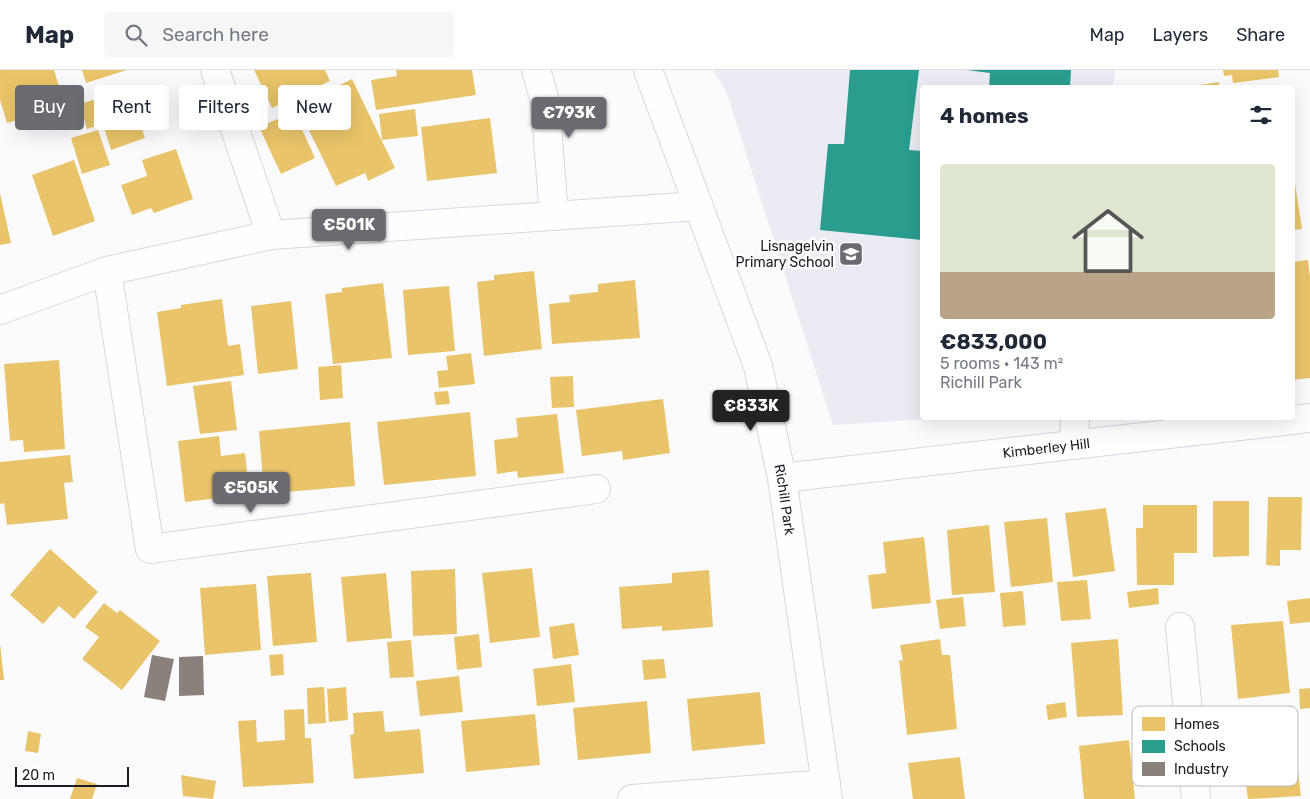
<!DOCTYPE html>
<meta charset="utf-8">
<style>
:root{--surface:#fff;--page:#f6f6f7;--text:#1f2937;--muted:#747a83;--line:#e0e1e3;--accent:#6a6a71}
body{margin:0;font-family:Rubik,sans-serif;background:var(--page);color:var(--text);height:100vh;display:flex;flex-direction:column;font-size:19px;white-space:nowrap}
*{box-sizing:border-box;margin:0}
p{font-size:16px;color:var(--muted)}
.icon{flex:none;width:28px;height:28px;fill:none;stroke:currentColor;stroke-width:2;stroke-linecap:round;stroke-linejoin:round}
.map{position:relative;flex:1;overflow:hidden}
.sheet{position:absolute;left:920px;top:15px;width:375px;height:335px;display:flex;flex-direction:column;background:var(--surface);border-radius:5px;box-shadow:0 5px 20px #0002}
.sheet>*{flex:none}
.hud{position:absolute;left:15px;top:15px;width:475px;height:45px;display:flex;gap:10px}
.scale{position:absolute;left:15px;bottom:12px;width:114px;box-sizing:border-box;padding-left:5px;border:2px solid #1c1c25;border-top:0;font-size:14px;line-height:18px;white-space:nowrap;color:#1c1c25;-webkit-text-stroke:4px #fff;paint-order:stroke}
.price{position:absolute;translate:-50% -42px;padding:0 11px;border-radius:5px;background:var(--accent);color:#fff;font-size:16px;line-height:32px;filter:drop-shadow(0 1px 2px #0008)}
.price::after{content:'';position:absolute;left:50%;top:30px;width:15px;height:11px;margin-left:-8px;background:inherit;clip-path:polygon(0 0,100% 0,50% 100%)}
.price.selected{background:#222;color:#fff}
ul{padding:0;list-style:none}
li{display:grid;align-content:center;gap:10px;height:265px;padding:0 20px}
li span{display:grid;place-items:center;height:155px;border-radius:5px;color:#555}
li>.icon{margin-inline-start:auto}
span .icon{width:90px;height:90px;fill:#fffc;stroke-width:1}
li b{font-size:21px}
h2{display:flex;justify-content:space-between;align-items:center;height:60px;padding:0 20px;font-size:21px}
.chip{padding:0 18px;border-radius:5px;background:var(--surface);box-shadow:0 5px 20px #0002;font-size:18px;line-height:45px}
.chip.selected{background:var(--accent);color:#fff}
header{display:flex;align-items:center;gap:30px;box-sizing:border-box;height:70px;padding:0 25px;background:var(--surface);border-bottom:1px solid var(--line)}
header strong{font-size:24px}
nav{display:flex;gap:28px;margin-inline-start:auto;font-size:18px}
.search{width:350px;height:45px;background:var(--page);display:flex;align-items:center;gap:12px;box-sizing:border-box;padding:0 18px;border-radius:5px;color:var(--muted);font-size:19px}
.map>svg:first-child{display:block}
.built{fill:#ebebf3}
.homes{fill:#e9c46a}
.schools{fill:#2a9d8f}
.industry{fill:#8a817c}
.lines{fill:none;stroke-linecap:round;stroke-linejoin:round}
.minor-casing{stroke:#d7d7dd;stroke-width:30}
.minor{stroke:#fefeff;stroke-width:28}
.labels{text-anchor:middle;stroke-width:5;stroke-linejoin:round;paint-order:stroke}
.poi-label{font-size:14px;fill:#1c1c25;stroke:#fff;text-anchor:end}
.street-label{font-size:14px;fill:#1c1c25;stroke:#fff}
.key{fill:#fff;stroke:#bbbbbe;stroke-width:1}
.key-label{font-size:14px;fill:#1c1c25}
</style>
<header>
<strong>Map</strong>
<div class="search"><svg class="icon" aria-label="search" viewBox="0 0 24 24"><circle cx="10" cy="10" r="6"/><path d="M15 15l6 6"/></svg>Search here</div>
<nav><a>Map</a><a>Layers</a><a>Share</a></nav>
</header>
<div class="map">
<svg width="1310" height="729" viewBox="0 0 1310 729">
<rect width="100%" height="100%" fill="#fbfbfe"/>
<path class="built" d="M713,0H1115L1113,17L922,18V348H942L833,355L726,21Z"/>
<g class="homes">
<path d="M0,0H54L65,36L7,53L0,30Z"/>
<path d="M82,0H127L86,13Z"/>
<path d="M254,0H325L330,11L272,38Z"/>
<path d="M396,0H472L476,25L376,40L371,10L397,6Z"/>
<path d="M1223,0H1278L1279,7L1233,13L1232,5L1224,6Z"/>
<path d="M352,9L395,98L368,111L365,103L336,116L308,58L328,48L317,26Z"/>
<path d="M1219,12L1220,18H1193V16Z"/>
<path d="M116,23L123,48L137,44L145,68L111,80L103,54L87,59L80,34Z"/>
<path d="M415,39L418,66L382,70L379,44Z"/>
<path d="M294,42L315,88L281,104L259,57Z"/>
<path d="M490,48L497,103L427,111L421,57Z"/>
<path d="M98,60L110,95L82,104L71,68Z"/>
<path d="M176,79L193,129L154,143L151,138L132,145L121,115L147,106L142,90Z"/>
<path d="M74,90L95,151L53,166L32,105Z"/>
<path d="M1292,95L1302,159L1292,160Z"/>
<path d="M0,123L11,173L0,175Z"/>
<path d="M1308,190L1310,206V308L1292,310V192Z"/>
<path d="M534,201L542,279L484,286L477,212L494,210V205Z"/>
<path d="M635,210L640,268L552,274L549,234L570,232L569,225L598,222V214Z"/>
<path d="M383,213L392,288L333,294L325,224L342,222V218Z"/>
<path d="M449,216L455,281L408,285L403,220Z"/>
<path d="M222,229L228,276L240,274L244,305L167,316L157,242L181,238V235Z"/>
<path d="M291,231L298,299L258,304L251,236Z"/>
<path d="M471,283L475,314L439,318L437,301L448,300L446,286Z"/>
<path d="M59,290L65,379L24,382L23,370L10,371L4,294Z"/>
<path d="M341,295L343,328L320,330L318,297Z"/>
<path d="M573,306L574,337L552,338L550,307Z"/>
<path d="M231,311L237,360L200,364L193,316Z"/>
<path d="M448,321L450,334L436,335L434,322Z"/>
<path d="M663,329L670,383L623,390L622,381L582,386L576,340Z"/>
<path d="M470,342L476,406L384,415L377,352Z"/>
<path d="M557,344L564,403L518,408L517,401L497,404L494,370L518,367L516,348Z"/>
<path d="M350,352L355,416L264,424L259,361Z"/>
<path d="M219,366L221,386L245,383L249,421L228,424L227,427L185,432L178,371Z"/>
<path d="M70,385L73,412L64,413L68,449L7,455L4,433L0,434V392Z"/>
<path d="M1268,427H1302L1301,480H1280V496L1266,495Z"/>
<path d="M1213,431H1249V486L1213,487Z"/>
<path d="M1143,435H1197V483H1174V515H1137L1136,458H1143Z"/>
<path d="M1106,438L1115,501L1073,507L1065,443Z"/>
<path d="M1047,448L1053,512L1011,517L1004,452Z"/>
<path d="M989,455L995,522L952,525L947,460Z"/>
<path d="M924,467L931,533L872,539L868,505L886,503L883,472Z"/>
<path d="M50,479L98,522L74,549L59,536L43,554L10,525Z"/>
<path d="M532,498L540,567L490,573L482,503Z"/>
<path d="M455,499L457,564L413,566L411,501Z"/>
<path d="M709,500L713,557L662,561V556L622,559L619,517L672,513V503Z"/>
<path d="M311,503L317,572L273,576L267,506Z"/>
<path d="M386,503L392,568L347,572L341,507Z"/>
<path d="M1087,510L1091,549L1061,551L1057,512Z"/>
<path d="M256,514L261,580L205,585L200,518Z"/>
<path d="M1158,518L1159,534L1129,538L1127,522Z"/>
<path d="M1023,521L1026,555L1003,557L1000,523Z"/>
<path d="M963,527L966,556L940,559L936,530Z"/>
<path d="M1310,528V552L1290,554L1287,531Z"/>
<path d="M104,533L117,543L120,540L160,571L122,620L82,589L99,567L85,557Z"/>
<path d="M1283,551L1290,623L1238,629L1231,555Z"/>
<path d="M574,553L579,585L553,589L549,557Z"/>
<path d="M479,564L482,597L457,600L454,567Z"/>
<path d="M940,569L942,585H950L957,659L907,665L899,590L903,591L900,575Z"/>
<path d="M1118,569L1123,645L1077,647L1071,573Z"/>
<path d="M411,570L414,607L390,608L387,572Z"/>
<path d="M0,573L4,610H0Z"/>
<path d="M283,584L284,605L271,606L269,585Z"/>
<path d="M664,589L666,608L644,610L642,590Z"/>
<path d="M571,594L575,632L537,636L533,599Z"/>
<path d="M459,606L463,642L420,646L416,611Z"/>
<path d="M324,617L326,653L308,654L307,618Z"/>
<path d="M346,617L348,650L329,652L327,619Z"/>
<path d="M1310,618V638L1300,639L1299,619Z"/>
<path d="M760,622L765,674L692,681L687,629Z"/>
<path d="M647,631L651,683L578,690L573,638Z"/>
<path d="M1065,632L1067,647L1048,650L1046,635Z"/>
<path d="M304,639L305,668H311L314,713L243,717L238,651L256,650L257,672L285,670L284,640Z"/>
<path d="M383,641L385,662L420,659L424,703L354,709L350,665L354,664L353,643Z"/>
<path d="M535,644L540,695L466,702L461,651Z"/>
<path d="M1293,656L1301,726L1248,729L1239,662Z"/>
<path d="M28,661L41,664L38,683L25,681Z"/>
<path d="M1129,670L1135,729H1084L1079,676Z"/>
<path d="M960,687L965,729H913L908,693Z"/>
<path d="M181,705L216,711L213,729L183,726Z"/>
<path d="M77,708L97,714L92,729H70Z"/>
</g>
<g class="schools">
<path d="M850,0H919L909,80L922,81V170L820,160L828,74H844Z"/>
<path d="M967,0H1071L1070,16L989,18L990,3Z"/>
</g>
<g class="industry">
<path d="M152,585L174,589L165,631L144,627Z"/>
<path d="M203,586L204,625L179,626V587Z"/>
</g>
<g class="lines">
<defs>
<g id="minor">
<path d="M215,0L271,165"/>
<path d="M536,0L545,31L554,146"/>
<path id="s1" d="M648,0L758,296L782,408L828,729"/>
<path d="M107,201L150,479L596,419"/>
<path d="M0,240L107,201L271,165L699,136"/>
<path d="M1074,375L1075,348"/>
<path id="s2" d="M782,408L1310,348"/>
<path d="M1180,557L1196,729"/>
<path d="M632,729L826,714"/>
</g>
</defs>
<use href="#minor" class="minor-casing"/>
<use href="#minor" class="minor"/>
</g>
<defs>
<symbol id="school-square" viewBox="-11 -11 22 22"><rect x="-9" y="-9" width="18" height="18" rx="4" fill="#6a6a71" stroke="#fff"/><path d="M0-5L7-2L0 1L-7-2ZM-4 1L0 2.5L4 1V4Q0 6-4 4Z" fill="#fff"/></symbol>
</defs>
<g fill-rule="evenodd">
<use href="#school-square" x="837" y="170" width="28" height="28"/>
</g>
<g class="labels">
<g class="poi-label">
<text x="834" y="181">Lisnagelvin<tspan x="834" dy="16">Primary School</tspan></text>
</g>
<g class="street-label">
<text dy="5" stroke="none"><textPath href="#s2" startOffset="266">Kimberley Hill</textPath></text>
<text dy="5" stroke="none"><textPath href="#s1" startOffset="452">Richill Park</textPath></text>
</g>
</g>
<rect x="1132" y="636" width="166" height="80" rx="8" class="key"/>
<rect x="1142" y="647" width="23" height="14" fill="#e9c46a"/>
<rect x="1142" y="670" width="23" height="13" fill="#2a9d8f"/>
<rect x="1142" y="692" width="23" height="14" fill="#8a817c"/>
<g class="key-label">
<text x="1174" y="659">Homes</text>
<text x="1174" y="681">Schools</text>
<text x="1174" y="704">Industry</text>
</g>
</svg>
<div class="scale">20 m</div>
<b class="price" style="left:569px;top:69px">€793K</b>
<b class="price" style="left:349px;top:181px">€501K</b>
<b class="price selected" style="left:751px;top:362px">€833K</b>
<b class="price" style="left:251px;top:444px">€505K</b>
<div class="hud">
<a class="chip selected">Buy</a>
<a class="chip">Rent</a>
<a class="chip">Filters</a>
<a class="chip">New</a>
</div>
<section class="sheet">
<h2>4 homes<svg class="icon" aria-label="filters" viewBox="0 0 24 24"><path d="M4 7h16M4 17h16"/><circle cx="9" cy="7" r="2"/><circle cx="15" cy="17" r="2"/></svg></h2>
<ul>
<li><span style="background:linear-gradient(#dfe7d0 70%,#b9a48a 0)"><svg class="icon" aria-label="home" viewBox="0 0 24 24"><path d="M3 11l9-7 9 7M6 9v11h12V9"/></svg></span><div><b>€833,000</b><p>5 rooms · 143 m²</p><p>Richill Park</p></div></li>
</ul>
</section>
</div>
